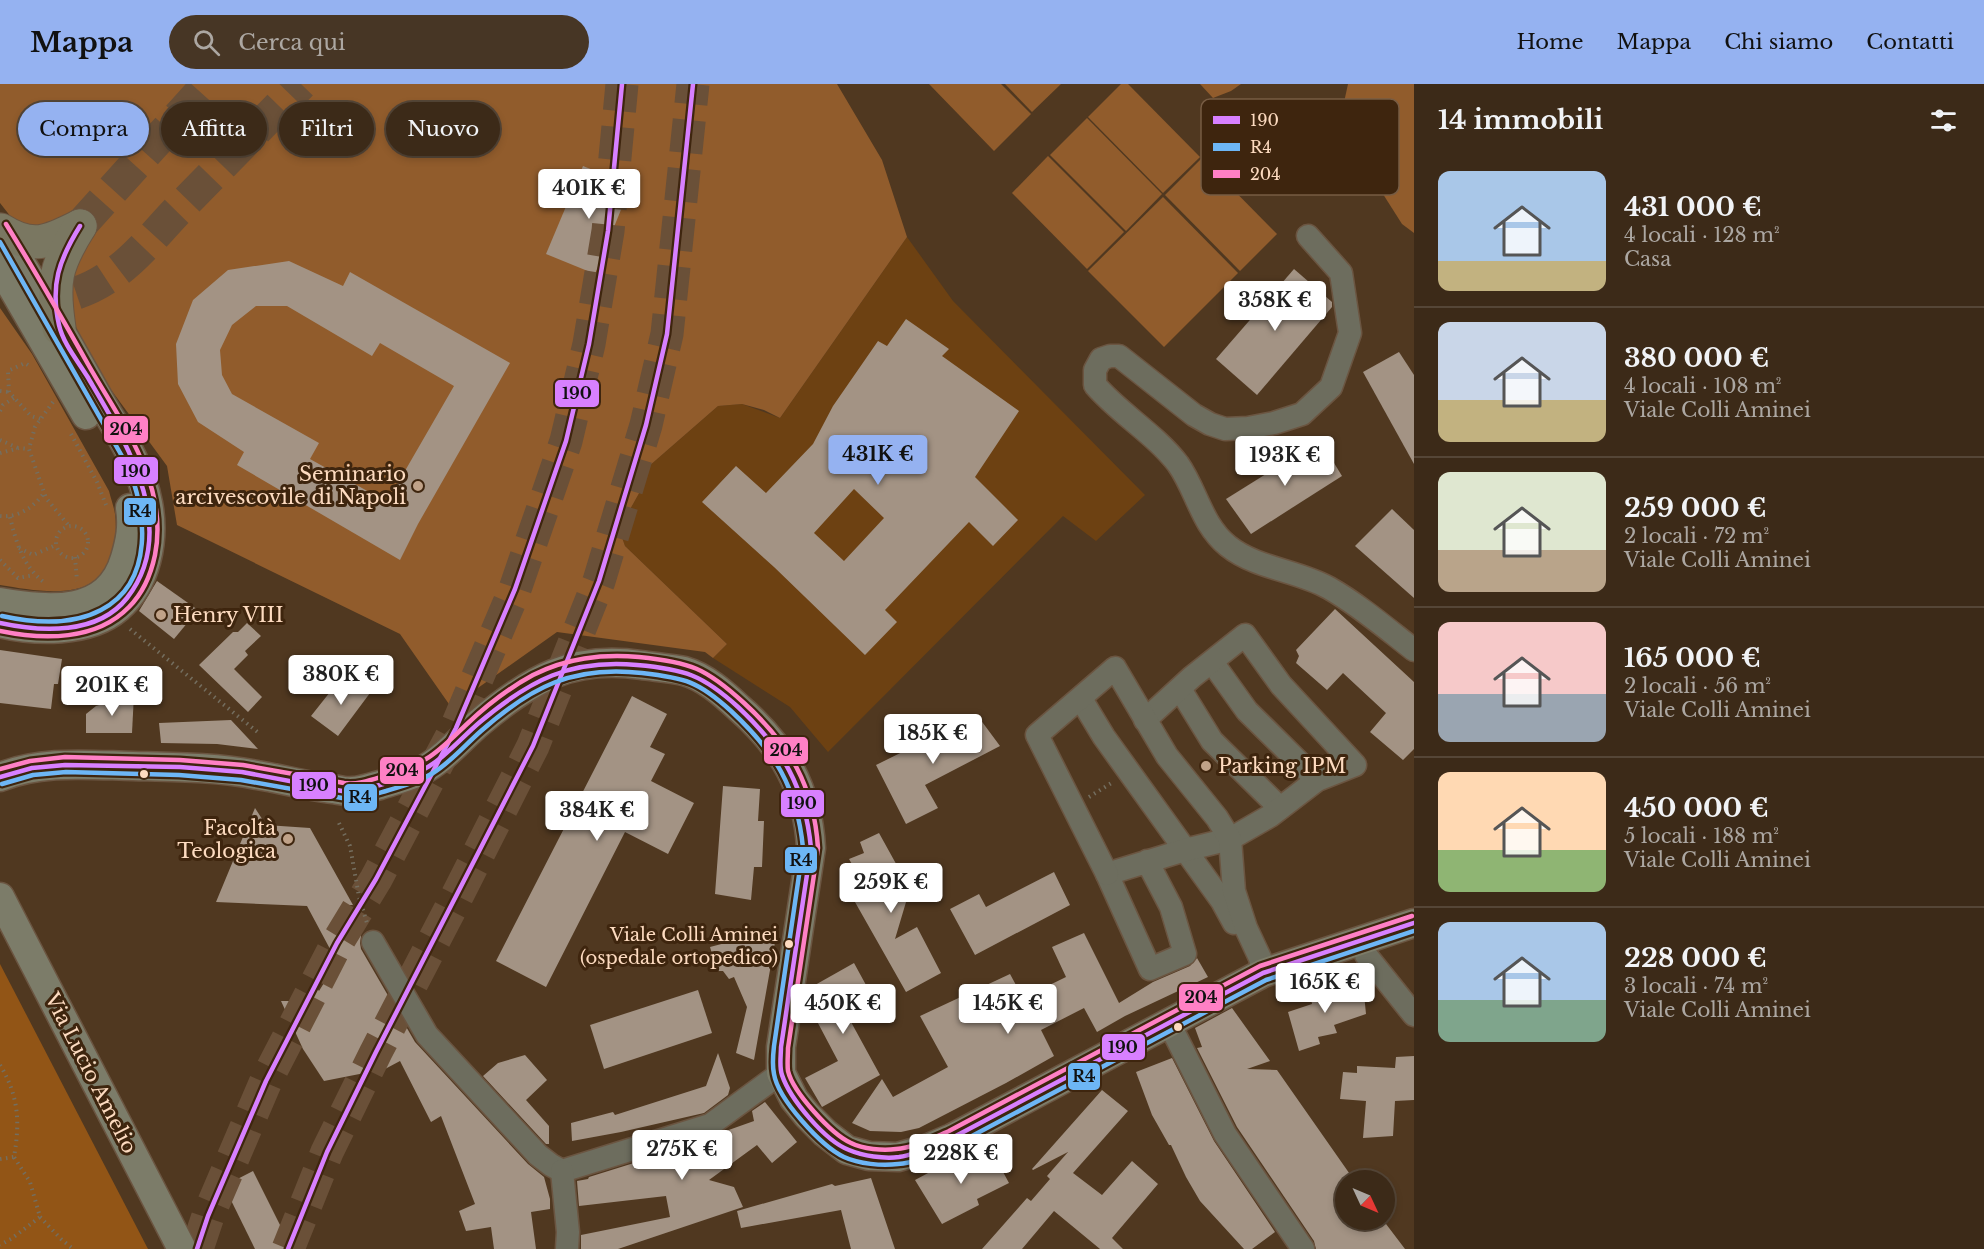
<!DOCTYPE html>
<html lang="it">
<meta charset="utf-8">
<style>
:root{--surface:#3c2a18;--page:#473625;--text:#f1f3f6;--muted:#aca7a2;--line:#554637;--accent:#95b2f1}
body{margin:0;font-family:"Libre Baskerville",serif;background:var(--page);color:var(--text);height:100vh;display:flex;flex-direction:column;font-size:22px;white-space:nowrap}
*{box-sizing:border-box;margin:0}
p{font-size:20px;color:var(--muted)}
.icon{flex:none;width:33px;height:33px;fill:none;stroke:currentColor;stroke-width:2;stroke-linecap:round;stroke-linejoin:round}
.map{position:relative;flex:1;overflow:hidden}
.sheet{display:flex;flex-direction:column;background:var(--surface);width:570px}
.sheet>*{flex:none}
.top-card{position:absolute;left:18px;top:18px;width:570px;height:54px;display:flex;gap:12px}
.needle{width:39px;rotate:134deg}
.buttons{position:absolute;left:1335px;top:1086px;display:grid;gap:12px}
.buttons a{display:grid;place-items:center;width:60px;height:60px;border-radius:50%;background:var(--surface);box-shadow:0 3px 9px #0003,0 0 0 2px var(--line);font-size:30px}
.price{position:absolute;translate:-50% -51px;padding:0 14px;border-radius:6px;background:#fff;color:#222;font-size:20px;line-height:39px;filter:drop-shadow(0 2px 3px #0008)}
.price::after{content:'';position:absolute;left:50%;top:36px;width:18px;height:14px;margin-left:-9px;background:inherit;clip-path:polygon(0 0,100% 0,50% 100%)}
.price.active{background:var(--accent);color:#111}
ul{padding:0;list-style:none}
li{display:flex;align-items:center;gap:18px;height:150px;padding:0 24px}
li+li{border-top:2px solid var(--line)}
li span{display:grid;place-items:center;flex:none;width:168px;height:120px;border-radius:12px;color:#555}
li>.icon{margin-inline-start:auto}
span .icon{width:72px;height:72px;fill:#fffc;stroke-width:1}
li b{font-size:26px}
h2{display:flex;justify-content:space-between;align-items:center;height:72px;padding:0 24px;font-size:26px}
.tag{padding:0 21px;border-radius:27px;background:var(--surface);box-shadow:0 3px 9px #0003,0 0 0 2px var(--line);font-size:21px;line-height:54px}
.tag.active{background:var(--accent);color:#111}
header{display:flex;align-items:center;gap:36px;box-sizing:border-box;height:84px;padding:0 30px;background:var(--accent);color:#111}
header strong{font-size:28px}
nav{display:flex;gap:33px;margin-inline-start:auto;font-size:21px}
.search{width:420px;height:54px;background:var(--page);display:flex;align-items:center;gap:15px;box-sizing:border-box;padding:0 21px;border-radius:33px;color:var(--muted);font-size:22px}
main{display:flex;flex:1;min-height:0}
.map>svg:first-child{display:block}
.built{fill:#6d4112}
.green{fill:#915c2c}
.forest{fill:#925516}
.building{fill:#a39384;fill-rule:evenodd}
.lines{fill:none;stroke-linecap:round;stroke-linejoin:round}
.highway-tunnel{stroke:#6a5038;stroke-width:33;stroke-dasharray:33 16;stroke-linecap:butt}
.minor-casing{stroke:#6b5541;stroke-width:25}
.major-casing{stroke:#6b5541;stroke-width:31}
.highway-casing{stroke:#6b5541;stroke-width:35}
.path{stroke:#746e5f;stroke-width:4;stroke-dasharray:1.5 4.5;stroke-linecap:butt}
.minor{stroke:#6d6d5e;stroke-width:22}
.major{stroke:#7c7c69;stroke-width:28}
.highway{stroke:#7a7761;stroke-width:33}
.bus-1-casing{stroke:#3e250e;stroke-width:9}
.bus-2-casing{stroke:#3e250e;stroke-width:9}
.bus-3-casing{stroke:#3e250e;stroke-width:9}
.bus-1{stroke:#d880ff;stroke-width:4.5}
.bus-2{stroke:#6db6f5;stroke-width:4.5}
.bus-3{stroke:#ff80c5;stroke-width:4.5}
.poi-dot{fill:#c0a288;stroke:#3e250e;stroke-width:2}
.bus-dot{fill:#fddbc0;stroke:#3e250e;stroke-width:2}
.labels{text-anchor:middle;stroke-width:6;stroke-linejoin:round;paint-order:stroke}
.bus-label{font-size:18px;fill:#fddbc0;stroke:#3e250e;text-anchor:end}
.poi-label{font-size:20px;fill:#fddbc0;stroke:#3e250e;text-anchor:end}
.street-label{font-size:20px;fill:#fddbc0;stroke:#3e250e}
.key{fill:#3e250e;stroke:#775c43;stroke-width:1.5}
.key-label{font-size:16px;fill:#fddbc0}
.line-badge{stroke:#3e250e;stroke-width:2}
.pale-badge-label{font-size:16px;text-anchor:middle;font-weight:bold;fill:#111}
</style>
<header>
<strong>Mappa</strong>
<div class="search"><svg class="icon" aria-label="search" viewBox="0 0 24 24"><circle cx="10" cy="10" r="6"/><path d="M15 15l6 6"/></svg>Cerca qui</div>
<nav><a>Home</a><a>Mappa</a><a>Chi siamo</a><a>Contatti</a></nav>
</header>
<main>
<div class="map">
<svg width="1414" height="1165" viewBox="0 0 1414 1165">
<rect width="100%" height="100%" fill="#503820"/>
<path class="built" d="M907,153L953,217L1145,411L1096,457L1063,432L828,668L790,623L713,574L727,560L625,462L619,445L642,404L648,383L718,322L742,320L780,334Z"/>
<g class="green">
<path d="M0,0H837L882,76L907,153L780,334L764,326L742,320L718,322L648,383L642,404L619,445L625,462L727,560L713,574L705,568L557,548L451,623L400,550L177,441L167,382L95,284L75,250L68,206L0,119Z"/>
<path d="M929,0H1001L1031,30L994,67Z"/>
<path d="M1005,0H1061L1032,28Z"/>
<path d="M1121,0H1128L1200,73L1163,109L1088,33Z"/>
<path d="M1200,0H1241L1231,7L1213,14Z"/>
<path d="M1348,0H1414V149L1402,140L1348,55L1341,32Z"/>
<path d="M1087,34L1162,110L1126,147L1050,71Z"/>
<path d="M1048,72L1124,148L1087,185L1012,109Z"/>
<path d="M1202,74L1277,150L1240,187L1165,111Z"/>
<path d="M1163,113L1238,189L1164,263L1088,187Z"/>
<path d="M0,224L32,270L109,407C111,415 114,423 115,430C119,459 110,495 80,504C55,511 25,505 0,501Z"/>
</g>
<path class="forest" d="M0,880L148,1165H0Z"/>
<g class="building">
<path d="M583,82L631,101L595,190L546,170Z"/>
<path d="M289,177L343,202L350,188L510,279L418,440L400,476L237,381L244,368L198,338L178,300L176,260L193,216L228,186ZM256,222H287L372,272L380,259L454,302L387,418L310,375L319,359L232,310L222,291L220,266L232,241Z"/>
<path d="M1294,185L1332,218V223L1257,311L1216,275Z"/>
<path d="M906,235L949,265L942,272L1019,327L975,393L1018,436L993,462L969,438L885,526L897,538L865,571L774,483L702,418L736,382L766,409L813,360L833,322L878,257L887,262ZM854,405L884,434L844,477L814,449Z"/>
<path d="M1399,268L1414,291V380L1363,288Z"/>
<path d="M1320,356L1342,392L1251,450L1226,415Z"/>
<path d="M1392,425L1414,446V514L1355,462Z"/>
<path d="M157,497L198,526L174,555L139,527Z"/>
<path d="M1335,525L1414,598V665L1403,676L1370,648L1386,629L1343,589L1327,606L1296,579L1299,572L1296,566Z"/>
<path d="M247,539L261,552L245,567L248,571L234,585L262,613L248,628L199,581L233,548H238Z"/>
<path d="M0,566L62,575L58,600H54L51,625L0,619Z"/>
<path d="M348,592L370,609L338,652L311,632L334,603L338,605Z"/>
<path d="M134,610L132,649H86V630L96,622Z"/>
<path d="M632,612L667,630L650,663L665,670L651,697L694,719L668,770L625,748L546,903L496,877Z"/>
<path d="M977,631L1000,662L925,701L938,724L906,740L876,681Z"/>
<path d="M231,636L258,665L217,660L161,659L159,639Z"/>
<path d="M723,702L760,705L758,737H764L762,783H754L751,816L715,810Z"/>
<path d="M255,724L266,741L310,744L353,821H345L361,852L360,859L361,865L415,958L528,1080L544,1093L550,1115V1125L531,1128L536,1165H494L491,1143L466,1147L459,1127L475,1120L441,1032L431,1038L400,977L385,985L324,997L303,965L281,917H305L313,899L319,907L337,878L307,822L216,818Z"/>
<path d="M879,749L905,796V806L909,808L895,855L917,843L941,889L906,908L851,811L865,803L849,775L864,769L860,758Z"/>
<path d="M1054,788L1070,821L975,871L950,825L979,810L986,823Z"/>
<path d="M1084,849L1119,919L1153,898L1190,882L1197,874L1208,893L1125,932L1097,948L1084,924L1041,946L1054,972L1006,999L919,1044L901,1048L870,1047L852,1039L882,995L893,1013L948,983L920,932L1010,890L1023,914L1066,893L1052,863Z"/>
<path d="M752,852L775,858L754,976L736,969L747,923L734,893L729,895L723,887H717L710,863Z"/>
<path d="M854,879L878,923L851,938L880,991L822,1023L805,994L838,977L810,924L824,917L815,901Z"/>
<path d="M1345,894L1350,916L1364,910L1366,930L1334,941L1337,949L1318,953L1320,960L1299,967L1288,928L1312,920L1310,909Z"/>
<path d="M698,906L712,949L604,985L590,941Z"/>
<path d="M1232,924L1270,977L1247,985L1277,986L1354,1096H1346V1136H1383L1405,1165H1316L1314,1157L1237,1043L1197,964L1202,963L1195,944Z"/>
<path d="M718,969L730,1004L728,1011L704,1029L621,1048L572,1057L571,1039L613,1028L615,1031L706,1002Z"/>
<path d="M525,971L547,996L526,1016L549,1042V1060H546L483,992L498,979Z"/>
<path d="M1414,972V1016L1395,1017L1393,1052L1363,1054L1366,1017L1340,1015L1343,988L1357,989V982L1395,984L1396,973Z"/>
<path d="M1172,974L1214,1057L1275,1148L1252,1165H1244L1200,1117L1186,1093L1171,1061H1169L1152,1031L1136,988Z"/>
<path d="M1102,1006L1128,1027L1073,1089L1102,1111L1132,1077L1158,1100L1112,1154L1123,1165H1100L1054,1127L1022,1165H982L1027,1114L1031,1117L1050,1095L1047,1092L1068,1068L1033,1086L1032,1085Z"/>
<path d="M765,1018L797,1058L772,1079L757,1061L709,1096L734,1103L743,1123L618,1165H581V1151L670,1133L666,1112L579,1122L577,1097L588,1095L589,1093L714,1054L723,1048L754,1037L752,1027Z"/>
<path d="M973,1065L980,1078L996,1075L1009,1099L977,1115L979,1121L942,1140L915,1096Z"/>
<path d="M253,1087L292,1165H255L224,1102Z"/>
<path d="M871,1094L895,1165H851L841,1126L741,1144L737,1127L832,1100L835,1102Z"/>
</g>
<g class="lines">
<g class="highway-tunnel">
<path d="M80,142L208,0"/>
<path d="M28,216C57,217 86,209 110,192C135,176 155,150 176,128C217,86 259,43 301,0"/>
<path d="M197,1165L208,1132L266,997L337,859L376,795L456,644L515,505L566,357L589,260L608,147L622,0"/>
<path d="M288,1165L327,1068L376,968L456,814L533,662L599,497L646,341L667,250L693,0"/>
</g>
<defs>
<g id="minor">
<path d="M1308,152L1341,189L1350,249L1331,303L1302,330L1274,339L1248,344L1225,345L1210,340L1194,331L1119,272H1110L1101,275L1095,286V301C1120,330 1155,350 1178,380C1197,407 1201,440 1228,462C1257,485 1297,486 1329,504C1359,521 1387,545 1414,566"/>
<path d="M1212,578L1247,627L1317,696"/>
<path d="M1180,605L1212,657L1280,724"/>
<path d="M1081,615L1104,653L1222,817L1234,839"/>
<path d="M1145,636L1192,593L1245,551L1281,601L1355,681L1317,696L1270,732L1230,755L1185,766L1107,790L1150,885L1185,870L1171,823L1147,777"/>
<path d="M1107,790L1037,651L1115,584L1167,672L1217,734L1230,755L1234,807L1246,844L1260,874L1263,889"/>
<path d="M373,858L427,951L538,1071L551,1081L562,1087"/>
<path d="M1366,871L1414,931"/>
<path d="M1174,949L1225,1050L1303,1165"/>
<path d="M562,1087L710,1041L781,989"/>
<path d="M562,1087L568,1148L567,1165"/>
</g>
<g id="major">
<path d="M0,144C34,199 66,256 98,313C117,346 141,381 148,419C155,455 147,499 118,524C89,549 35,548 0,539"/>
<path d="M1,184L86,331"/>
<path d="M0,518C49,526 108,533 125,474C130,457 133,442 130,424"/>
<path d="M0,693C41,676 89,681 133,682C174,683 217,683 257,691C282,695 307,702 333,705C339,706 346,708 352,707C361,707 371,703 380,701C393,697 408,693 421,687C443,676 461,654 480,638C531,595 572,571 641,581C655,583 670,584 684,587C705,593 723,609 739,624C783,662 808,705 811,764L781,963V989L794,1015L807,1031L825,1049L847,1066L869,1072L898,1073L926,1065L952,1054L1263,889L1414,839"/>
<path d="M0,813L182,1165"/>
</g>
<g id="highway">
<path d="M1,146C33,166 48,158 80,142"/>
<path d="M59,244C52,197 55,182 80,142"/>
</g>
</defs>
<use href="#minor" class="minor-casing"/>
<use href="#major" class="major-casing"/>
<use href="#highway" class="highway-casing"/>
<g class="path">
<path d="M28,281L25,279L8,287L9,308L31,332L41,335"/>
<path d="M0,307L9,308"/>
<path d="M53,318L35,343L29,365L46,414L69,442"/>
<path d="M0,327L3,321L14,314"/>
<path d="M71,350L97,398L106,421"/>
<path d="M0,356L18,364"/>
<path d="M0,369L19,364L29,365"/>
<path d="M0,432C18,434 34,423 44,409"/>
<path d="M10,433C16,458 23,483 45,499"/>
<circle cx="72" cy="458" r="16"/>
<path d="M19,464L33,471L56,461"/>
<path d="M75,473L77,497"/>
<path d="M0,476L18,494L34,491"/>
<path d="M130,545L260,650"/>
<path d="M1089,713L1113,698"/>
<path d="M339,739L350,762L359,813L367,839"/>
<path d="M0,981C19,1012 20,1039 14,1073L30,1098L40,1133L11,1155L0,1161"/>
<path d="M0,1075L14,1073"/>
<path d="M40,1133L61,1155L73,1165"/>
</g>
<use href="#minor" class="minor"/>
<use href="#major" class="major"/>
<use href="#highway" class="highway"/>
<defs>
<g id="bus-1">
<path d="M0,539C41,548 98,551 127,514C182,444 124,355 87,292C77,276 63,259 59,241C50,201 59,176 80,142"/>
<path d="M0,693L32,684L65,681L180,683L242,688L342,707C358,708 372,703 387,699C398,695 410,692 421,687C444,675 461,654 480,638C530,596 570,575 637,581C684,585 703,591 738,623C783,665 805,703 811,764L781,963C781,972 779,983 782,991C790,1015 825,1057 849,1066C863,1072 884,1075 899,1073C918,1070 935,1061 952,1054L1263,889L1414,839"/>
<path d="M197,1165L208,1132L266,997L337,859L376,795L456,644L515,505L566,357L589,260L608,147L622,0"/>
<path d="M288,1165L327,1068L376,968L533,662L599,497L646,341L667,250L693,0"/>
</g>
<g id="bus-2">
<path d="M0,158L127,381C147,426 155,498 101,526C71,542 34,539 2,532"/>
<path d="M2,700L33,691L66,688L179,691L241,696L342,714C357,716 372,711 386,707C402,702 419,698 433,689C451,678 465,661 481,647C531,603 573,581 642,589C685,594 698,597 731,627C775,668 797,703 803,764L774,962C773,971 772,981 774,990C778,1015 821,1062 844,1073C859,1080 882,1082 898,1080C918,1079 937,1068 955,1061L1266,896L1414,847"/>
</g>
<g id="bus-3">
<path d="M0,547C43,556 96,557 129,523C143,509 151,490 155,471C169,400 122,340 89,282C62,234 35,187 6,140"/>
<path d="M0,685L30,677L65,673L180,676L243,681L344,699C357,701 371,696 384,692C398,688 413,684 426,675C441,666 454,652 467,640C487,621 509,604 533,591C567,574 601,570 639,573C690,578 706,584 744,619C790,661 814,702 818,764L788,964C788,971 787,980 788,987C793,1008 831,1050 851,1059C863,1065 883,1067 896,1065C914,1064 932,1054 949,1047L1260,882L1412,832"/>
</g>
</defs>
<use href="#bus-1" class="bus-1-casing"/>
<use href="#bus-2" class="bus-2-casing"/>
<use href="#bus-3" class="bus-3-casing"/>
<use href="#bus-1" class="bus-1"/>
<use href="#bus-2" class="bus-2"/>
<use href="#bus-3" class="bus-3"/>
</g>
<g class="poi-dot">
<circle cx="418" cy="402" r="6"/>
<circle cx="161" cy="531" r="6"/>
<circle cx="1206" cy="682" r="6"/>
<circle cx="288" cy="755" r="6"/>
</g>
<g class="bus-dot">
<circle cx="144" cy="690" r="5"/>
<circle cx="789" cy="860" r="5"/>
<circle cx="1178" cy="943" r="5"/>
</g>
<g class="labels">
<g class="bus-label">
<text x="778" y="857">Viale Colli Aminei<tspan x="778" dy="23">(ospedale ortopedico)</tspan></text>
</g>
<g class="poi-label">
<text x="406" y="397">Seminario<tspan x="406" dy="23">arcivescovile di Napoli</tspan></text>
<text x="173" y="538" text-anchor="start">Henry VIII</text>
<text x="1218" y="689" text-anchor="start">Parking IPM</text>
<text x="276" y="751">Facoltà<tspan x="276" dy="23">Teologica</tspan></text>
</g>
<g class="street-label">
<text transform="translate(91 989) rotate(63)" y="7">Via Lucio Amelio</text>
</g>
</g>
<rect x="1201" y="15" width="198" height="96" rx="9" class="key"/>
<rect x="1213" y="32" width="27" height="8" fill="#d880ff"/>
<rect x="1213" y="59" width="27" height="8" fill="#6db6f5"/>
<rect x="1213" y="86" width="27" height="8" fill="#ff80c5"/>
<g class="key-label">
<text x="1250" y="42">190</text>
<text x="1250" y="69">R4</text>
<text x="1250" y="96">204</text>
</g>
<g class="line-badge">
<rect x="554" y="295" width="46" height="29" rx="6" fill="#d880ff"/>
<rect x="103" y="331" width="46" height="29" rx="6" fill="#ff80c5"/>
<rect x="113" y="372" width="46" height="29" rx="6" fill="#d880ff"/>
<rect x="123" y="413" width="34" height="29" rx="6" fill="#6db6f5"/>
<rect x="763" y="652" width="46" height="29" rx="6" fill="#ff80c5"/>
<rect x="379" y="672" width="46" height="29" rx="6" fill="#ff80c5"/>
<rect x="291" y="687" width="46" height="29" rx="6" fill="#d880ff"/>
<rect x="343" y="699" width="35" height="29" rx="6" fill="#6db6f5"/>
<rect x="780" y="705" width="45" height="29" rx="6" fill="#d880ff"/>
<rect x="784" y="762" width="34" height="28" rx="6" fill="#6db6f5"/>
<rect x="1178" y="899" width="46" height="29" rx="6" fill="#ff80c5"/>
<rect x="1101" y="949" width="45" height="28" rx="6" fill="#d880ff"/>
<rect x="1067" y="978" width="34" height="29" rx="6" fill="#6db6f5"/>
</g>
<g class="pale-badge-label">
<text x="577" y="315">190</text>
<text x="126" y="351">204</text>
<text x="136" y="393">190</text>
<text x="140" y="433">R4</text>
<text x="786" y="672">204</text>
<text x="402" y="692">204</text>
<text x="314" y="707">190</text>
<text x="360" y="719">R4</text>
<text x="802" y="725">190</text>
<text x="801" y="782">R4</text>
<text x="1201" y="919">204</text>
<text x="1123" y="969">190</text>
<text x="1084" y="998">R4</text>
</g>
</svg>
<div class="buttons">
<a><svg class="needle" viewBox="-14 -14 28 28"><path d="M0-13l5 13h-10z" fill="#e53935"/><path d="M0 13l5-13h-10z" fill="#aca7a2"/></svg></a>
</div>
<b class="price" style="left:589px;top:136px">401K €</b>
<b class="price" style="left:1275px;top:248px">358K €</b>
<b class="price active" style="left:878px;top:402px">431K €</b>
<b class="price" style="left:1285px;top:403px">193K €</b>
<b class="price" style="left:341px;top:622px">380K €</b>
<b class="price" style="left:112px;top:633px">201K €</b>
<b class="price" style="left:933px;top:681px">185K €</b>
<b class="price" style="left:597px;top:758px">384K €</b>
<b class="price" style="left:891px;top:830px">259K €</b>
<b class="price" style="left:1325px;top:930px">165K €</b>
<b class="price" style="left:843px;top:951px">450K €</b>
<b class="price" style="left:1008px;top:951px">145K €</b>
<b class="price" style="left:682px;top:1097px">275K €</b>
<b class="price" style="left:961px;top:1101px">228K €</b>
<div class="top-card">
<a class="tag active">Compra</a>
<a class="tag">Affitta</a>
<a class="tag">Filtri</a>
<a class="tag">Nuovo</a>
</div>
</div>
<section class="sheet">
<h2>14 immobili<svg class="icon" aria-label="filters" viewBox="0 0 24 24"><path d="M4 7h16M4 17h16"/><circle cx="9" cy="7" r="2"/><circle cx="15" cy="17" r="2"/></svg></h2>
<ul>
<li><span style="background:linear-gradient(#a9c7e8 75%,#c2b280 0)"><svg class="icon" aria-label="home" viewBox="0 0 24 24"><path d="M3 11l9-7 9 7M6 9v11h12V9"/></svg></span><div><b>431 000 €</b><p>4 locali · 128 m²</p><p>Casa</p></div></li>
<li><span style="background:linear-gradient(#c9d6e8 65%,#c2b280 0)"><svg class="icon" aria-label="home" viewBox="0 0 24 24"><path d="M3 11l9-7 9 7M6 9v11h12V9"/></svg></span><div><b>380 000 €</b><p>4 locali · 108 m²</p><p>Viale Colli Aminei</p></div></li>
<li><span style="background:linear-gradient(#dfe7d0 65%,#b9a48a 0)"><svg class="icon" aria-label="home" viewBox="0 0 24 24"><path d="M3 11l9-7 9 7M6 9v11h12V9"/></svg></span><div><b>259 000 €</b><p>2 locali · 72 m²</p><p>Viale Colli Aminei</p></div></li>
<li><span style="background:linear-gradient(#f6c9c9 60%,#9aa5b1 0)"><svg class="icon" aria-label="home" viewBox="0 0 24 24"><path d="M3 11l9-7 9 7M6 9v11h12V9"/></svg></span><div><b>165 000 €</b><p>2 locali · 56 m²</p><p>Viale Colli Aminei</p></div></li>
<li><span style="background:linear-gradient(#ffd9b3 65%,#8fb573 0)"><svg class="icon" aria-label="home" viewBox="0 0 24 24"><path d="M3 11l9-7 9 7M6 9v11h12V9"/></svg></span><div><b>450 000 €</b><p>5 locali · 188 m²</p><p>Viale Colli Aminei</p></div></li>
<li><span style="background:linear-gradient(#a9c7e8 65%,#7fa58c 0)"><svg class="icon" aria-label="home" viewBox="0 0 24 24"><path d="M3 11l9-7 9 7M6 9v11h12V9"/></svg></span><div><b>228 000 €</b><p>3 locali · 74 m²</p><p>Viale Colli Aminei</p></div></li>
</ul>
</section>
</main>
